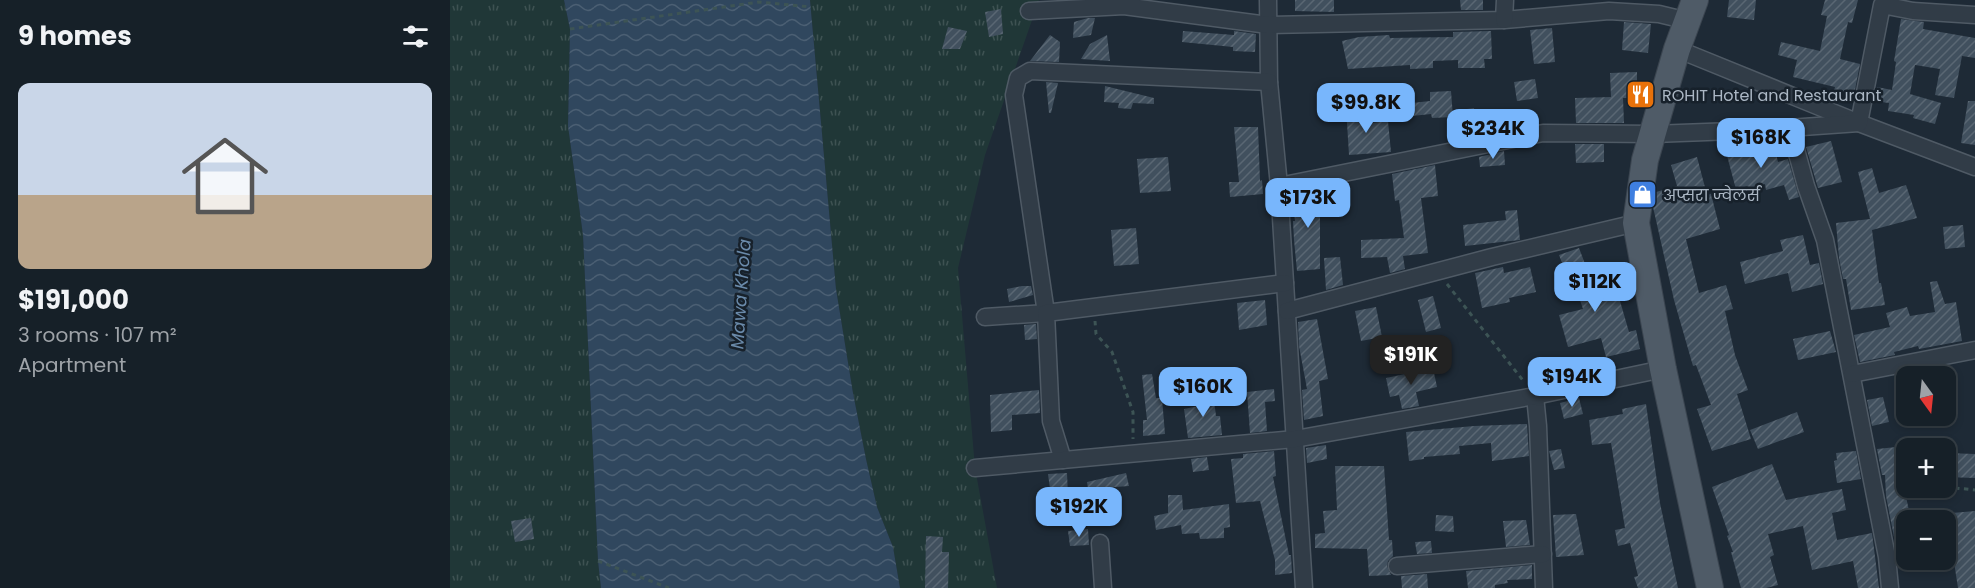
<!DOCTYPE html>
<meta charset="utf-8">
<style>
:root{--surface:#162028;--page:#232d34;--text:#f1f3f6;--muted:#9ea3a8;--line:#353e45;--accent:#78b6fc}
body{margin:0;font-family:Poppins,"Noto Sans Devanagari",sans-serif;background:var(--page);color:var(--text);height:100vh;display:flex;flex-direction:column;font-size:22px;white-space:nowrap}
*{box-sizing:border-box;margin:0}
p{font-size:20px;color:var(--muted)}
.icon{flex:none;width:33px;height:33px;fill:none;stroke:currentColor;stroke-width:2;stroke-linecap:round;stroke-linejoin:round}
.map{position:relative;flex:1;overflow:hidden}
.panel{display:flex;flex-direction:column;background:var(--surface);width:450px}
.panel>*{flex:none}
.needle{width:39px;rotate:165deg}
.controls{position:absolute;left:1446px;top:366px;display:grid;gap:12px}
.controls a{display:grid;place-items:center;width:60px;height:60px;border-radius:12px;background:var(--surface);box-shadow:0 3px 9px #0003,0 0 0 2px var(--line);font-size:30px}
.price{position:absolute;translate:-50% -51px;padding:0 14px;border-radius:12px;background:var(--accent);color:#111;font-size:20px;line-height:39px;filter:drop-shadow(0 2px 3px #0008)}
.price::after{content:'';position:absolute;left:50%;top:36px;width:18px;height:14px;margin-left:-9px;background:inherit;clip-path:polygon(0 0,100% 0,50% 100%)}
.price.active{background:#222;color:#fff}
ul{padding:0;list-style:none}
li{display:grid;align-content:center;gap:12px;height:318px;padding:0 18px}
li span{display:grid;place-items:center;height:186px;border-radius:12px;color:#555}
li>.icon{margin-inline-start:auto}
span .icon{width:108px;height:108px;fill:#fffc;stroke-width:1}
li b{font-size:26px}
h2{display:flex;justify-content:space-between;align-items:center;height:72px;padding:0 18px;font-size:26px}
main{display:flex;flex:1;min-height:0}
.map>svg:first-child{display:block}
.grass{fill:url(#grass-tufts)}
.water{fill:url(#water-waves)}
.building{fill:url(#building-hatch)}
.lines{fill:none;stroke-linecap:round;stroke-linejoin:round}
.street-casing{stroke:#4f5a65;stroke-width:19}
.primary-casing{stroke:#3b4550;stroke-width:28}
.path{stroke:#3d5455;stroke-width:3;stroke-dasharray:4.5 4.5;stroke-linecap:butt}
.street{stroke:#313c47;stroke-width:16}
.primary{stroke:#4f5b67;stroke-width:26}
.labels{text-anchor:middle;stroke-width:5;stroke-linejoin:round;paint-order:stroke}
.poi-label{font-size:16px;fill:#abb7c4;stroke:#17212b;text-anchor:start}
.water-label{font-size:18px;font-style:italic;fill:#6a8aaa;stroke:#17212b}
</style>
<main>
<section class="panel">
<h2>9 homes<svg class="icon" aria-label="filters" viewBox="0 0 24 24"><path d="M4 7h16M4 17h16"/><circle cx="9" cy="7" r="2"/><circle cx="15" cy="17" r="2"/></svg></h2>
<ul>
<li><span style="background:linear-gradient(#c9d6e8 60%,#b9a48a 0)"><svg class="icon" aria-label="home" viewBox="0 0 24 24"><path d="M3 11l9-7 9 7M6 9v11h12V9"/></svg></span><div><b>$191,000</b><p>3 rooms · 107 m²</p><p>Apartment</p></div></li>
</ul>
</section>
<div class="map">
<svg width="1525" height="588" viewBox="0 0 1525 588">
<defs>
<pattern id="grass-tufts" width="24" height="20" patternUnits="userSpaceOnUse" patternTransform="scale(1.5)"><rect width="24" height="20" fill="#203737"/><path d="M3 7l-1-3M5 7V3M7 7l1-3M15 17l-1-3M17 17v-4M19 17l1-3" fill="none" stroke="#3e5252"/></pattern>
<pattern id="water-waves" width="16" height="10" patternUnits="userSpaceOnUse" patternTransform="scale(1.5)"><rect width="16" height="10" fill="#30475e"/><path d="M0 5q4-4 8 0t8 0" fill="none" stroke="#4b5f73"/></pattern>
<pattern id="building-hatch" width="6" height="6" patternUnits="userSpaceOnUse" patternTransform="scale(1.5)"><rect width="6" height="6" fill="#41505e"/><path d="M-1 1l2-2M0 6l6-6M5 7l2-2" fill="none" stroke="#5a6773"/></pattern>
</defs>
<rect width="100%" height="100%" fill="#1e2a36"/>
<g class="grass">
<path d="M0,0H114L120,29L118,126L133,235L148,561L151,588H0Z"/>
<path d="M360,0H589L535,155L508,268L525,468L547,588H450L443,547L427,507L416,459L403,393L386,289Z"/>
</g>
<path class="water" d="M114,0H360L386,289L403,393L416,459L427,507L443,547L450,588H151L148,561L133,235L118,126L120,29Z"/>
<g class="building">
<path d="M845,0H884V12L845,11Z"/>
<path d="M1010,0H1033V10H1011Z"/>
<path d="M1279,0H1306L1304,20L1277,17Z"/>
<path d="M1375,0H1408L1402,23L1398,22L1390,59L1410,64L1404,95L1384,91L1385,87L1343,77L1347,60L1328,55L1331,42L1370,51L1377,16L1371,15Z"/>
<path d="M551,9L553,34L539,37L535,12Z"/>
<path d="M638,18H645L641,35L623,38L624,22Z"/>
<path d="M1451,19L1474,22L1473,29L1525,38V58L1512,56L1504,98L1485,95L1490,69L1465,65L1460,94L1491,103L1485,124L1463,118L1464,115L1438,111L1439,103L1424,101L1427,87L1442,90L1446,62L1444,61Z"/>
<path d="M1174,22L1201,24L1198,53L1172,50Z"/>
<path d="M498,27L517,31L510,49H492Z"/>
<path d="M1102,28L1105,62L1084,64L1080,30Z"/>
<path d="M733,31L784,35V31L806,34L805,52L783,51V47L732,42Z"/>
<path d="M1041,31L1042,59H1034L1035,68H1008V60L983,61V68L960,69V65L898,69L892,41L909,37L939,35L940,38L1003,37V32Z"/>
<path d="M600,35L610,42L609,62L580,61Z"/>
<path d="M657,35L660,61L631,59L640,44Z"/>
<path d="M1187,72V98H1173L1174,123H1126L1125,98L1161,97L1160,73Z"/>
<path d="M1085,79L1088,98L1067,101L1064,82Z"/>
<path d="M596,82L608,83L601,113H599Z"/>
<path d="M655,86L704,98V104L683,103L681,109L668,108L669,103L654,102Z"/>
<path d="M1001,91L1003,117L982,118L981,114L962,116V103L980,101V92Z"/>
<path d="M1518,101H1525V145L1511,143Z"/>
<path d="M917,107L919,123L938,121L941,152L899,155L897,123L894,110Z"/>
<path d="M1024,108L1026,131L1005,133L1003,111Z"/>
<path d="M784,127H808L810,181L812,180L813,194L780,197L779,182H789Z"/>
<path d="M1323,141L1328,162L1338,159L1349,197L1339,200L1334,185L1316,190L1315,184L1287,193L1276,152Z"/>
<path d="M1381,141L1392,182L1368,188L1356,147Z"/>
<path d="M1125,144H1154V162L1126,163Z"/>
<path d="M1054,151L1055,165L1030,167L1029,157Z"/>
<path d="M718,157L721,191L690,193L687,159Z"/>
<path d="M1247,157L1257,195L1261,194L1270,229L1236,239L1249,293L1276,285L1283,309L1275,311L1285,355L1298,390L1287,394L1301,439L1262,451L1247,409L1261,405L1246,365L1243,366L1224,300L1203,207L1206,192L1227,186L1221,165Z"/>
<path d="M985,165L988,196L971,198L978,253L953,256L955,269L940,273L937,257L911,258V240L954,238L949,200L945,201L942,174Z"/>
<path d="M1422,168L1429,193L1456,185L1467,218L1422,230L1429,283H1431L1435,305L1401,310L1396,279H1393L1389,258L1386,223L1420,219L1408,172Z"/>
<path d="M899,183L900,201L881,202L880,186Z"/>
<path d="M876,193L878,212H870V269L847,271L844,240L843,221H845L842,194Z"/>
<path d="M1067,210L1070,240L1015,246L1013,225L1056,220L1055,211Z"/>
<path d="M1513,225L1515,247L1495,249L1493,227Z"/>
<path d="M686,228L689,264L664,266L661,230Z"/>
<path d="M1353,235L1360,265L1369,263L1373,284L1342,292L1338,273L1295,284L1290,262L1333,251L1330,240Z"/>
<path d="M1129,248L1137,269H1139L1149,298L1168,294L1179,332L1186,330L1190,349L1156,357L1151,338L1118,347L1109,315L1133,309L1119,267L1114,268L1109,255Z"/>
<path d="M890,257L893,285L876,290L874,258Z"/>
<path d="M1053,267L1054,273L1080,267L1086,292L1059,298L1060,302L1032,308L1025,273Z"/>
<path d="M1487,281L1495,304L1506,302L1512,341L1469,349L1468,346L1444,352L1445,355L1410,362L1404,335L1440,327L1436,313L1457,307L1460,316L1485,312L1480,282Z"/>
<path d="M572,286H581L583,295L559,302L557,289Z"/>
<path d="M983,296L991,328L976,332L968,300Z"/>
<path d="M815,300L817,325L789,330L787,303Z"/>
<path d="M926,307L932,337L911,341L905,311Z"/>
<path d="M867,319L878,379L869,381L873,416L854,420L852,390L857,389L849,346L848,322Z"/>
<path d="M586,324L587,339L575,340L574,325Z"/>
<path d="M1380,331L1386,352L1348,360L1343,339Z"/>
<path d="M983,368L987,387L966,392L969,406L952,409L949,395L940,397L936,378Z"/>
<path d="M702,374L706,398H712L715,434L693,436V420H697L692,375Z"/>
<path d="M824,389L825,401L815,402L817,431L800,433L797,392Z"/>
<path d="M589,390L590,413L562,415V430L541,432L540,395Z"/>
<path d="M763,392L766,416H770L772,435L738,438L734,409L748,406L747,394Z"/>
<path d="M1433,397L1439,422L1422,426L1417,400Z"/>
<path d="M1129,398L1133,414L1114,419L1110,403Z"/>
<path d="M1196,404L1210,503L1228,588H1188L1184,577L1188,576L1180,543L1168,546L1165,530L1175,528L1161,443L1142,445L1139,420L1173,414L1172,409Z"/>
<path d="M1347,412L1354,432L1308,449L1300,430Z"/>
<path d="M1077,424L1079,456L1042,461L1041,443L1009,446L1010,454L974,457V459L959,461L956,432L1024,426Z"/>
<path d="M876,445L877,459L857,463L856,448Z"/>
<path d="M1456,446V492H1455L1461,520H1456V540L1445,542L1436,496L1435,475H1432L1427,449Z"/>
<path d="M1111,449L1115,468L1104,470L1099,451Z"/>
<path d="M824,451L826,476L823,477L839,555H841L842,573L825,575V560L810,501L786,503L781,459L793,458V454Z"/>
<path d="M1406,451L1411,479L1387,483L1384,461L1387,460L1386,453Z"/>
<path d="M1497,453L1525,454V478L1496,477Z"/>
<path d="M757,457L759,470L743,472L741,459Z"/>
<path d="M1322,464L1336,500L1392,489L1396,510L1382,513L1387,540L1422,533L1429,588H1408L1403,561L1362,570L1353,526L1318,534L1324,555L1320,557L1328,585L1316,588H1291L1281,552H1283L1277,536L1279,535L1262,487Z"/>
<path d="M885,466H934L939,540H942L943,556L938,561L937,566L941,575L919,576L917,549L865,548V534L875,533L873,511L887,510Z"/>
<path d="M617,473L618,496L601,497L598,474Z"/>
<path d="M676,473L679,486L638,489L637,482Z"/>
<path d="M718,495H732L733,510L779,504L780,527L774,528V538L750,539L749,533L732,534L731,525L706,530L704,516L718,513Z"/>
<path d="M1525,511V588H1508L1504,562H1506L1502,537H1505L1502,513Z"/>
<path d="M1126,514L1134,555L1106,557L1103,515Z"/>
<path d="M986,515L1003,516L1004,532L985,531Z"/>
<path d="M81,518L84,539L65,542L61,521Z"/>
<path d="M1076,520L1080,545L1056,547L1053,521Z"/>
<path d="M638,529L639,545L620,546L618,531Z"/>
<path d="M476,536L493,537L492,552H499L498,588H475Z"/>
<path d="M981,541L982,553L967,554L965,542Z"/>
<path d="M1082,565V579L1057,580L1058,583L1045,585V588H1018L1016,571Z"/>
<path d="M977,574L978,588H952L951,576Z"/>
</g>
<g class="lines">
<defs>
<g id="street">
<path d="M818,0L819,82L829,186L854,588"/>
<path d="M579,11L674,6L818,25L1054,20L1159,11L1209,14L1238,21"/>
<path d="M1054,20L1055,0"/>
<path d="M1227,49L1409,123L1525,167"/>
<path d="M1340,128L1356,186L1375,240L1437,557L1440,588"/>
<path d="M829,186L1093,133L1203,134L1310,130L1409,123L1432,5L1463,11L1525,15"/>
<path d="M837,311L1042,257L1186,223"/>
<path d="M535,317L596,313L564,95L568,78L580,71L819,82"/>
<path d="M1402,374L1525,350"/>
<path d="M1085,396L1088,426L1094,588"/>
<path d="M613,460L601,421L596,313L835,283"/>
<path d="M525,468L845,439L1085,396L1213,369"/>
<path d="M650,543L653,588"/>
<path d="M947,566L1093,554"/>
</g>
<path id="primary" d="M1245,0L1227,49L1195,160L1186,223L1213,369L1260,588"/>
</defs>
<use href="#street" class="street-casing"/>
<use href="#primary" class="primary-casing"/>
<g class="path">
<path d="M120,29L309,2L361,7"/>
<path d="M997,284L1075,383"/>
<path d="M645,321L646,334L662,352L683,412V439"/>
<path d="M1496,487L1525,490"/>
<path d="M148,561L219,588"/>
</g>
<use href="#street" class="street"/>
<use href="#primary" class="primary"/>
</g>
<defs>
<symbol id="restaurant-square" viewBox="-11 -11 22 22"><rect x="-9" y="-9" width="18" height="18" rx="4" fill="#e8710a" stroke="#17212b"/><path d="M-5-6h1v4h1v-4h1v4h1v-4h1v5L-1.5 .5V6h-2V.5L-5-1ZM5-6V6H3V1.5H1.5Q1.5-4 5-6Z" fill="#fff"/></symbol>
<symbol id="shop-square" viewBox="-11 -11 22 22"><rect x="-9" y="-9" width="18" height="18" rx="4" fill="#3f7fe0" stroke="#17212b"/><path d="M-5-2.5h2.3a2.7 3.5 0 0 1 5.4 0H5L5.5 6h-11ZM-1.5-2.5h3a1.5 2.3 0 0 0-3 0Z" fill="#fff"/></symbol>
</defs>
<g fill-rule="evenodd">
<use href="#restaurant-square" x="1174" y="78" width="33" height="33"/>
<use href="#shop-square" x="1176" y="178" width="33" height="33"/>
</g>
<g class="labels">
<g class="poi-label">
<text x="1212" y="101">ROHIT Hotel and Restaurant</text>
<text x="1213" y="201">अप्सरा ज्वेलर्स</text>
</g>
<g class="water-label">
<text transform="translate(291 294) rotate(-86)" y="6">Mawa Khola</text>
</g>
</g>
</svg>
<div class="controls">
<a><svg class="needle" viewBox="-14 -14 28 28"><path d="M0-13l5 13h-10z" fill="#e53935"/><path d="M0 13l5-13h-10z" fill="#9ea3a8"/></svg></a>
<a>+</a>
<a>−</a>
</div>
<b class="price" style="left:916px;top:134px">$99.8K</b>
<b class="price" style="left:1043px;top:160px">$234K</b>
<b class="price" style="left:1311px;top:169px">$168K</b>
<b class="price" style="left:858px;top:229px">$173K</b>
<b class="price" style="left:1145px;top:313px">$112K</b>
<b class="price active" style="left:961px;top:386px">$191K</b>
<b class="price" style="left:1122px;top:408px">$194K</b>
<b class="price" style="left:753px;top:418px">$160K</b>
<b class="price" style="left:629px;top:538px">$192K</b>
</div>
</main>
